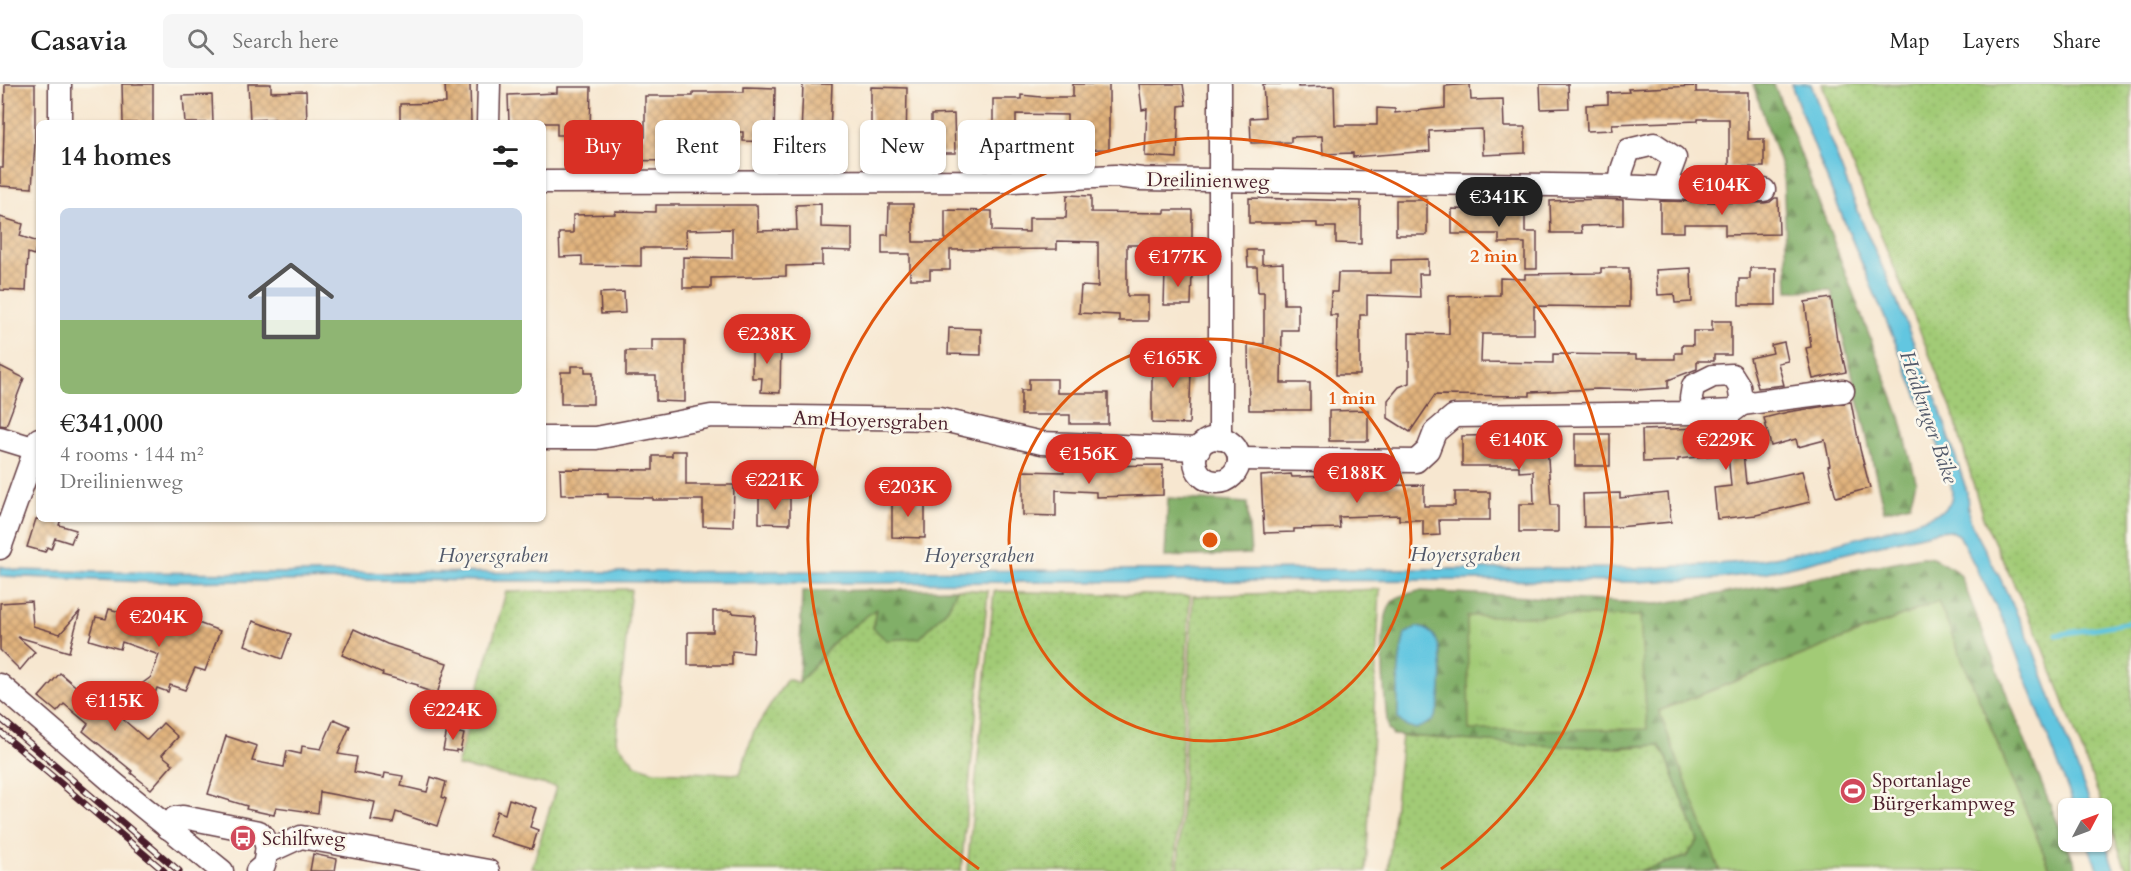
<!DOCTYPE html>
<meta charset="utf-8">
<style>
:root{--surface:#fff;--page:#f6f6f6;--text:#222;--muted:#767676;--line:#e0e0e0;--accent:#d93025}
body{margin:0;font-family:Cardo,serif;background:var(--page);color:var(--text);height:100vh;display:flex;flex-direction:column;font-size:22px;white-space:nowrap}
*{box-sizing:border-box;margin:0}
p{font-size:20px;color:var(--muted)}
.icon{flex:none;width:33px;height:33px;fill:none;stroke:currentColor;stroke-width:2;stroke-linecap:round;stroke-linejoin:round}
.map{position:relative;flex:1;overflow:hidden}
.side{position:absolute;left:36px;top:36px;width:510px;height:402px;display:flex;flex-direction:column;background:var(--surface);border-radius:9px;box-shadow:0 2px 4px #0004}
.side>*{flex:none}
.hud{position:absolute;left:564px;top:36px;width:570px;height:54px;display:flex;gap:12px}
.needle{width:39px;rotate:49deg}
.buttons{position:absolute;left:2058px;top:714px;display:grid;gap:12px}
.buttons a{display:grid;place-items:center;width:54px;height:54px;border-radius:9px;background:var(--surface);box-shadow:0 2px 4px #0004;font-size:30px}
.price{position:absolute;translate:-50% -51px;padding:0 14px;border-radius:21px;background:var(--accent);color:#fff;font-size:20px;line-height:39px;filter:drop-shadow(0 2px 3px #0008)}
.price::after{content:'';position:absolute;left:50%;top:36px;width:18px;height:14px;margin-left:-9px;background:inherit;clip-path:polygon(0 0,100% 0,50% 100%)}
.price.active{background:#222;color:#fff}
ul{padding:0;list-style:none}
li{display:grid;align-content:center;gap:12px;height:318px;padding:0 24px}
li span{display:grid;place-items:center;height:186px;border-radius:9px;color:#555}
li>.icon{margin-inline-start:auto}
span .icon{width:108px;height:108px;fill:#fffc;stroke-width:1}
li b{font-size:26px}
h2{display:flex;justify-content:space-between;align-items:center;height:72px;padding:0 24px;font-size:26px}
.tag{padding:0 21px;border-radius:9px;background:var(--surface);box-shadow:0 2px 4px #0004;font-size:21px;line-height:54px}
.tag.active{background:var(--accent);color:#fff}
header{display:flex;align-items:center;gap:36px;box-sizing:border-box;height:84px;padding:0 30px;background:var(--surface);border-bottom:2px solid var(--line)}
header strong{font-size:28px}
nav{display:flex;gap:33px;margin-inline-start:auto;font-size:21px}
.search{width:420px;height:54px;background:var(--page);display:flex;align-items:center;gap:15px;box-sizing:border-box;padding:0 21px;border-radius:9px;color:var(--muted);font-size:22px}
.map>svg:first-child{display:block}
.grass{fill:url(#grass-dots);stroke:#767550;stroke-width:1.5}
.forest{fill:url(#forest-firs);stroke:#666749;stroke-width:1.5}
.park{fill:url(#park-tufts);stroke:#767550;stroke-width:1.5}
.pitch{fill:#a2cb76;stroke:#767550;stroke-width:1.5}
.water{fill:#62c6e0;stroke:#567286;stroke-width:1.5}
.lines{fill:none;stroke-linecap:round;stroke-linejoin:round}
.stream{stroke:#62c6e0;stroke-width:5}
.building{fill:url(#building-cross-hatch)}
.minor-casing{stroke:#643d44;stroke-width:25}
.minor{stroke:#fff;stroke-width:22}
.rail-casing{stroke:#4a1f2b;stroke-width:7}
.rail{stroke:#fbf7ec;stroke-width:4.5;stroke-dasharray:14;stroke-linecap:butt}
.ring{fill:none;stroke:#e0560e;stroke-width:3}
.labels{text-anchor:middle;stroke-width:5;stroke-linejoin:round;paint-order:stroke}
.street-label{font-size:20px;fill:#4a1f2b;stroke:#fbf7ec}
.poi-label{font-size:20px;fill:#4a1f2b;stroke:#fbf7ec;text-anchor:start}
.water-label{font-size:21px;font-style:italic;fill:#52596a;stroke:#fbf7ec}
.centre{fill:#e0560e;stroke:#fbf7ec;stroke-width:3}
.ring-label{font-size:18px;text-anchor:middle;font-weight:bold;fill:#e0560e;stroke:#fbf7ec;stroke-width:5;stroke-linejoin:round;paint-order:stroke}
</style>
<header>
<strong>Casavia</strong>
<div class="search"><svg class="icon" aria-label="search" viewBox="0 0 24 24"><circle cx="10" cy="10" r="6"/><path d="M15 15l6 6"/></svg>Search here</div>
<nav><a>Map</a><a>Layers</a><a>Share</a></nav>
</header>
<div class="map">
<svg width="2131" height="787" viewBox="0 0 2131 787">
<defs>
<pattern id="grass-dots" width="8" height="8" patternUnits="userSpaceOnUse" patternTransform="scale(1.5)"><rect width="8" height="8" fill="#a2cb76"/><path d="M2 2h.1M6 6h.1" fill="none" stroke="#8dae66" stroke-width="1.8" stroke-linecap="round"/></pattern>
<pattern id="forest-firs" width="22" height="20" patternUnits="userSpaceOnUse" patternTransform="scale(1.5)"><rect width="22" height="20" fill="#81af67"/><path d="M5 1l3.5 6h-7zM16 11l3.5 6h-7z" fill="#6c8e55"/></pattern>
<pattern id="park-tufts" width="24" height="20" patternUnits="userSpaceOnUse" patternTransform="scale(1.5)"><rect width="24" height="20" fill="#a2cb76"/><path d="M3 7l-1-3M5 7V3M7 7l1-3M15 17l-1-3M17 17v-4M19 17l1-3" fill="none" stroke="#8dae66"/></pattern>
<pattern id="building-cross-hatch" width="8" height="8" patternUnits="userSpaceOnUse" patternTransform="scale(1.5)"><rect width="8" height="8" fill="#e1b37d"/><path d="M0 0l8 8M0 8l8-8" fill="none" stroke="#b89167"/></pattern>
</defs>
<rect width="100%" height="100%" fill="#fbf7ec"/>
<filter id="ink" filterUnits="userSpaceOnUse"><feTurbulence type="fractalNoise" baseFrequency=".0167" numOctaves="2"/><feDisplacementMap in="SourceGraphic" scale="12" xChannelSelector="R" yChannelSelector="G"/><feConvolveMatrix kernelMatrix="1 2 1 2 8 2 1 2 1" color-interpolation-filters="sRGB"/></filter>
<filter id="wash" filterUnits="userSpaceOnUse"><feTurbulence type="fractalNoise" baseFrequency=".008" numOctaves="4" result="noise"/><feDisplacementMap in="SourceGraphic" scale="24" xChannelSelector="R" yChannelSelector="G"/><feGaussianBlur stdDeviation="1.35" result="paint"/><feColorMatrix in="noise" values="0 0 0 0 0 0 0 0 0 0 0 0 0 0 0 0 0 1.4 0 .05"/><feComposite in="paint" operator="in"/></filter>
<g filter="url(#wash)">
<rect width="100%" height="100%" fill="#f7e7d0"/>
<g class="grass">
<path d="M1822,0H2131V787H2127L2042,560L1983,434L1953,329L1840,50Z"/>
<path d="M631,505L616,657L636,681L654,687L740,690L754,647L787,595L799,599L836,555L876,524L873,544L948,524L957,505L988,507L961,787H545L532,784L556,703L457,682L506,508Z"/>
<path d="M1380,505L1366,787H1178L1193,512Z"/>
<path d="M994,507L1190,512L1175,787H967Z"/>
<path d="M1402,652L1618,664L1659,661L1667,674L1698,757L1686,773L1639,787H1388Z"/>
</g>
<g class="forest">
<path d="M1753,0H1774L1900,333L1916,397L1910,420L1884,427L1853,293L1831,206L1788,207L1783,88Z"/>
<path d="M1168,414L1247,419L1251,470L1165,473Z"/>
<path d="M1921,473C1925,473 1929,473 1932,474C1935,475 1958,488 1960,490L2046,711L2078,787H2051L1938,518L1659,627L1720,787H1639L1686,773L1698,757L1667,674L1659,661C1571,667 1481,657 1393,651L1388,645C1385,617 1375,537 1393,517C1399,511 1411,509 1419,507L1657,520L1787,499Z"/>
<path d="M957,505L948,524L920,554L886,556L873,544L876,525L836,555L799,599L802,507Z"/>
</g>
<path class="park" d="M1467,532H1640L1647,645L1469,646Z"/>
<path class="pitch" d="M1938,518L2051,787H1720L1659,627Z"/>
<g class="water">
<path d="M1791,0H1811L1831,58L1863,140L1890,200L1939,322L1967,408L1968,425L1971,439L1999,492L2032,562L2092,724H2075L2006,542L1959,451L1950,446L1938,447L1768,488L1714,495L1634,498L1474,496L828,499L358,496L145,498L0,492V482L16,486L102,488L296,489L1652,484C1691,481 1732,481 1770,474C1796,469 1936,438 1948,422C1954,414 1952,402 1949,392C1938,354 1920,319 1905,282C1866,188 1825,96 1791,0Z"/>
<path d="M1416,543C1423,544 1428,545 1433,550C1445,563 1444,622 1433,636C1429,640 1421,642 1416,645L1404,641L1398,635C1398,606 1397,578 1405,550Z"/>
<path d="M2102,750L2115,787H2098L2087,758H2102Z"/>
</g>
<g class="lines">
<path class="stream" d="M2056,551L2131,538"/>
</g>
<g id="blocks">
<g class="building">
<path d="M5,0H35V59L32,104L0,102V84H3Z"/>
<path d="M122,0H153V39H123Z"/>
<path d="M248,0H271V8L306,7L307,39H275V35L250,36Z"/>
<path d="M445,0H470L471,39H400V20L446,19Z"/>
<path d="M803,0H832L830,53L801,52Z"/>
<path d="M1073,0H1109V65L1067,66V31L1016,30V60H985V40H993V15H1021V11L1041,13H1073Z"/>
<path d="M1139,0H1183L1186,21L1179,22L1177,74L1145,72L1147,25L1142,26Z"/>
<path d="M1263,0H1298V3L1334,2L1335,41H1377V24L1395,25V29L1445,24V2L1470,0L1471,16L1503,15L1504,43H1525V69L1483,71L1482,45L1429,47L1430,67L1353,73V69L1323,70L1322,52L1291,53V58L1251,59L1250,34L1265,33Z"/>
<path d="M1540,0H1568L1569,24L1541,25Z"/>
<path d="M1696,2V8H1748V55H1764V83H1729V35H1698V37L1612,40L1613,46L1587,47L1586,21L1608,20V9L1629,8L1628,5Z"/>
<path d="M557,3H591L590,51H557V39H509L508,11L557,9Z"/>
<path d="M744,3L775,4L774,58L743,57V48H672V77L605,76L606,53H645V12H693V8H744Z"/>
<path d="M871,3L907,4L906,68H871Z"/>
<path d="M212,11L213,39H185L183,12Z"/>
<path d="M954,30L955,69H931V31Z"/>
<path d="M1067,111L1091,112V128L1165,129V126H1192V159H1141V161H1127V212H1148V237H1119V231L1079,229L1081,202L1098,203V158L1057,157V165L950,166V186H930V195H910V170H882V151H888L889,120H913V158H945V126L992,127V147L1029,148V134H1066Z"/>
<path d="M1249,114L1361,117V160L1336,159V143H1317V139H1249Z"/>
<path d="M1775,114H1778L1779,150L1725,151V140H1684V148H1660V117L1764,119L1770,118Z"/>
<path d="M1601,115L1623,116V141L1581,142L1582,149H1551L1550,117Z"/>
<rect x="1396" y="116" width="31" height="35"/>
<path d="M821,120V143L852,144V167L822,166V181L786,182V192L711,194V204H683V173L732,174V145L686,146L687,164H641V182L582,181V172L560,173L559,149H573V131L615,130V127L656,128V121H757L758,147L797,146L796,121Z"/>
<path d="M1499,121H1525V148H1537V185H1525V159H1499V150H1452V125L1499,126Z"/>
<path d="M0,133L23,140L20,152L38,158L34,171L28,169L26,207L0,206Z"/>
<path d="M1247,166H1262V180L1283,179L1284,220H1298V246H1282L1281,299H1310V326H1249L1248,260H1264V208H1258L1257,183H1248Z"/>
<path d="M1428,175V190H1419L1420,213L1367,211V231H1360V291H1336L1337,231H1330L1331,208H1337L1338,189H1391V176Z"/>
<path d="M1601,184H1629V223L1534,222V250H1482L1481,278L1553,279V270L1636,271V275H1675V269H1682V261H1693V247H1712V237H1731V271H1714V277H1697V285L1668,296V304L1636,306L1597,305L1530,308V312L1435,311L1410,348L1388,334V316L1399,303L1409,299V249L1449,250V212L1500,211V194L1525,195V190L1601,189Z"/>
<path d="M1691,184L1692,218L1675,219L1674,210L1658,211L1656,186Z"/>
<path d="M1750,184H1776V221H1739V195H1750Z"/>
<path d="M1165,187L1192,188L1191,221H1164Z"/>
<path d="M624,208L625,229L601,230L600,209Z"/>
<path d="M1831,214L1837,257H1839L1846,288L1813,295L1806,264L1811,263L1805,218Z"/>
<path d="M949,244L981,245V271L948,270Z"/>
<path d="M652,256H685V318L656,317V292H626V267H652Z"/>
<path d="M752,258H781L780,309L761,308L762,294H752Z"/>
<path d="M1784,258L1788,277L1778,279L1784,301L1758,304L1750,274L1773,269L1771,261Z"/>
<path d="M1167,264H1192L1189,340L1152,339V286H1167Z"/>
<path d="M0,282L24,294L6,342L0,341Z"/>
<path d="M571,282H585V288H593V320H561V288H571Z"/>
<path d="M1029,295H1057V309H1108V340H1070V331H1021V306H1029Z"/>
<path d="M1851,318L1860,365L1870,404L1836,413L1828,382L1830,381L1825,356L1798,363L1796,355L1771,362L1764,334L1788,328Z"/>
<path d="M1368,326V357H1329V327Z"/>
<path d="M1727,341L1729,360L1742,359L1746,399L1802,387L1810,418L1756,431L1717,435L1714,404L1731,402L1728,370L1678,375V377L1643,378L1642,346L1699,344L1698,343Z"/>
<path d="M1546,344L1551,421H1558V448H1519V420H1534L1533,387L1519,388V382H1462V352L1518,351V345Z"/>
<rect x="1575" y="350" width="35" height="32"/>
<path d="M672,367H686V401H734L733,443L703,442V416H653V414L608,413V410L561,411L560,385L653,386V372H672Z"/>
<path d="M1163,381V411L1096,413V408L1056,406V432L1023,431V387L1064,388V384L1095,385V382Z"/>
<path d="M1291,390L1292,393L1341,392L1342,402L1424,401V422H1455V408H1490V436H1439L1440,451L1423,452V436H1399V431L1339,433L1340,444L1294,445V448L1264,449L1261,392Z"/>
<path d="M1620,409V414L1668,409L1671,438L1618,443H1584L1583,410Z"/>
<path d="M892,413L917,414V420H925V454L892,453Z"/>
<path d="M759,414H790V440L759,439Z"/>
<path d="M36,435H61L59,441L76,446L71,459L55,454L51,465L47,463L45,468L27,463Z"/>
<path d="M31,517L33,542L60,550L80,527L69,568L18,553L35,568L20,586L0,566V519Z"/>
<path d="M109,525L144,534L145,529L155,532L156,525L186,537L187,535L220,547L205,587L195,584L185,606L170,601L168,608L157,604L149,626L121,615L151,593L159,571L122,558L120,565L89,556L96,533L106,535Z"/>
<path d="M713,527H732V529L755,531L753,569L732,567V581H688V548H713Z"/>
<path d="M253,537L291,550L282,575L245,561Z"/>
<path d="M354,545L387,560L447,579L437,610L417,603L418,601L382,591L383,589L342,571Z"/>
<path d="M60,589L99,622L103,618L147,656L163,639L178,653L162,671L173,680L151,705L131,689L132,687L83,647L88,640L64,620L57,628L39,613Z"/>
<path d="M334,635L350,642L338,670L357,673L354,688L384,694L385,689L403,692L401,702L427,708L431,693L446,698L442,713L446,715L437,742L396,728L393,739L371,736L375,718L320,708L318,729L276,723L274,731L246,725L247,722L208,710L226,652L257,662L252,677L284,683L287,667L301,670L302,662L321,665Z"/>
<path d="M447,646L464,650L460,667L456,666V668L443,666Z"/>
<path d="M509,715L536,724L530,743L538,746L532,765L489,752L497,727L505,730Z"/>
<path d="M313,770L337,775L335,787H310Z"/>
</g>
</g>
</g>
<g filter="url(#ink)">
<use href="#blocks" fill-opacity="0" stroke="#643d44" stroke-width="1.5"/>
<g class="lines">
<defs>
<g id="minor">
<path d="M1220,0V355"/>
<path d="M60,39V0"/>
<path d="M488,39L489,0"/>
<path d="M543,98L1012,97L1115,92L1142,95L1620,102L1664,104L1675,74L1654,60L1629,66L1622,86L1620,102"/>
<path d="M1664,104L1764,106"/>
<path d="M1742,320L1843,307"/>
<path d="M0,354L36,365"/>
<path d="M543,354H596L711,332L939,335L1042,359L1199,365"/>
<circle cx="1217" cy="376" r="22"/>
<path d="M1239,375L1416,377L1428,366L1435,348L1454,332L1692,329L1691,314L1693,302L1713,292L1732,291L1739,302L1742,320L1733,327L1692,329"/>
<path d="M0,464L39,355"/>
<path d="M0,601L116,701L222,787"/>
<path d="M168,744L175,734L183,733L259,748C269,759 267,767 264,781L257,787"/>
<path d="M266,769L301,753L488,787"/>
</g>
</defs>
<use href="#minor" class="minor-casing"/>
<use href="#minor" class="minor"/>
<defs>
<g id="rail">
<path d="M0,634L179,787"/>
<path d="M0,648L164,787"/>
</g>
</defs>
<use href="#rail" class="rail-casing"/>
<use href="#rail" class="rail"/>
</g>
</g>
<g class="ring">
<circle cx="1210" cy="456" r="201"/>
<path d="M979 785A402 402 0 1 1 1441 785"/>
</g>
<defs>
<symbol id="stadium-disc" viewBox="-11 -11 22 22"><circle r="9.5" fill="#d1495b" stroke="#fbf7ec"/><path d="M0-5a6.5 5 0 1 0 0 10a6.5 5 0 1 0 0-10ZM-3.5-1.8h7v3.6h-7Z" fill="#fff"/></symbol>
<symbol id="bus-disc" viewBox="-11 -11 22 22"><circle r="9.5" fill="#d1495b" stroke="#fbf7ec"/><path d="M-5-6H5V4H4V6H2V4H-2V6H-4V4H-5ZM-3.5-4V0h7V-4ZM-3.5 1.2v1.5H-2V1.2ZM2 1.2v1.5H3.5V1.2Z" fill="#fff"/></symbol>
</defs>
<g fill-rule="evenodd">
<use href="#stadium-disc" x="1838" y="692" width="30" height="30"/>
<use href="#bus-disc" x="228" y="739" width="30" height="30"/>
</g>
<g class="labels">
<g class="street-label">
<text transform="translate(1208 96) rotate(1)" y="7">Dreilinienweg</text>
<text transform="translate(871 336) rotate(2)" y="7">Am Hoyersgraben</text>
</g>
<g class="poi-label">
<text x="1872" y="703">Sportanlage<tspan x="1872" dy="23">Bürgerkampweg</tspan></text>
<text x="262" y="761">Schilfweg</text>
</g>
<g class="water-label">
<text transform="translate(1929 333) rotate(71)" y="7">Heidkruger Bäke</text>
<text x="1465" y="477">Hoyersgraben</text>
<text x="493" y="478">Hoyersgraben</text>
<text x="979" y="478">Hoyersgraben</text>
</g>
</g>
<circle cx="1210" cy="456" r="9" class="centre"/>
<g class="ring-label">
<text x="1494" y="178">2 min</text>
<text x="1352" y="320">1 min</text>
</g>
</svg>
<div class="buttons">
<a><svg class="needle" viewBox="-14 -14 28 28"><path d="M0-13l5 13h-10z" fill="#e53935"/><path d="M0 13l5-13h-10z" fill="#767676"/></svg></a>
</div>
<b class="price" style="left:1722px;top:132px">€104K</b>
<b class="price active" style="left:1499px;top:144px">€341K</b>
<b class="price" style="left:1178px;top:204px">€177K</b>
<b class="price" style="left:767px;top:281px">€238K</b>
<b class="price" style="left:1173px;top:305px">€165K</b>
<b class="price" style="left:1519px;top:387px">€140K</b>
<b class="price" style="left:1726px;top:387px">€229K</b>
<b class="price" style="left:1089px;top:401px">€156K</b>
<b class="price" style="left:1357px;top:420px">€188K</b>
<b class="price" style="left:775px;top:427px">€221K</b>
<b class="price" style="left:908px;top:434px">€203K</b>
<b class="price" style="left:159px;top:564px">€204K</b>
<b class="price" style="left:115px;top:648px">€115K</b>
<b class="price" style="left:453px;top:657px">€224K</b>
<div class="hud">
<a class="tag active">Buy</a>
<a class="tag">Rent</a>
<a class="tag">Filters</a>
<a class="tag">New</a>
<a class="tag">Apartment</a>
</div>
<section class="side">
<h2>14 homes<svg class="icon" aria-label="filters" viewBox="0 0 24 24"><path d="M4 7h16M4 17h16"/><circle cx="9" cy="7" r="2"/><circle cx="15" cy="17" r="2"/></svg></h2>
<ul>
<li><span style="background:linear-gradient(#c9d6e8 60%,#8fb573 0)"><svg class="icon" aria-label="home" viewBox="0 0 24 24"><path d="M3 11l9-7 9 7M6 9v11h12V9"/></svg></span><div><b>€341,000</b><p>4 rooms · 144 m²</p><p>Dreilinienweg</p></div></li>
</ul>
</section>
</div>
